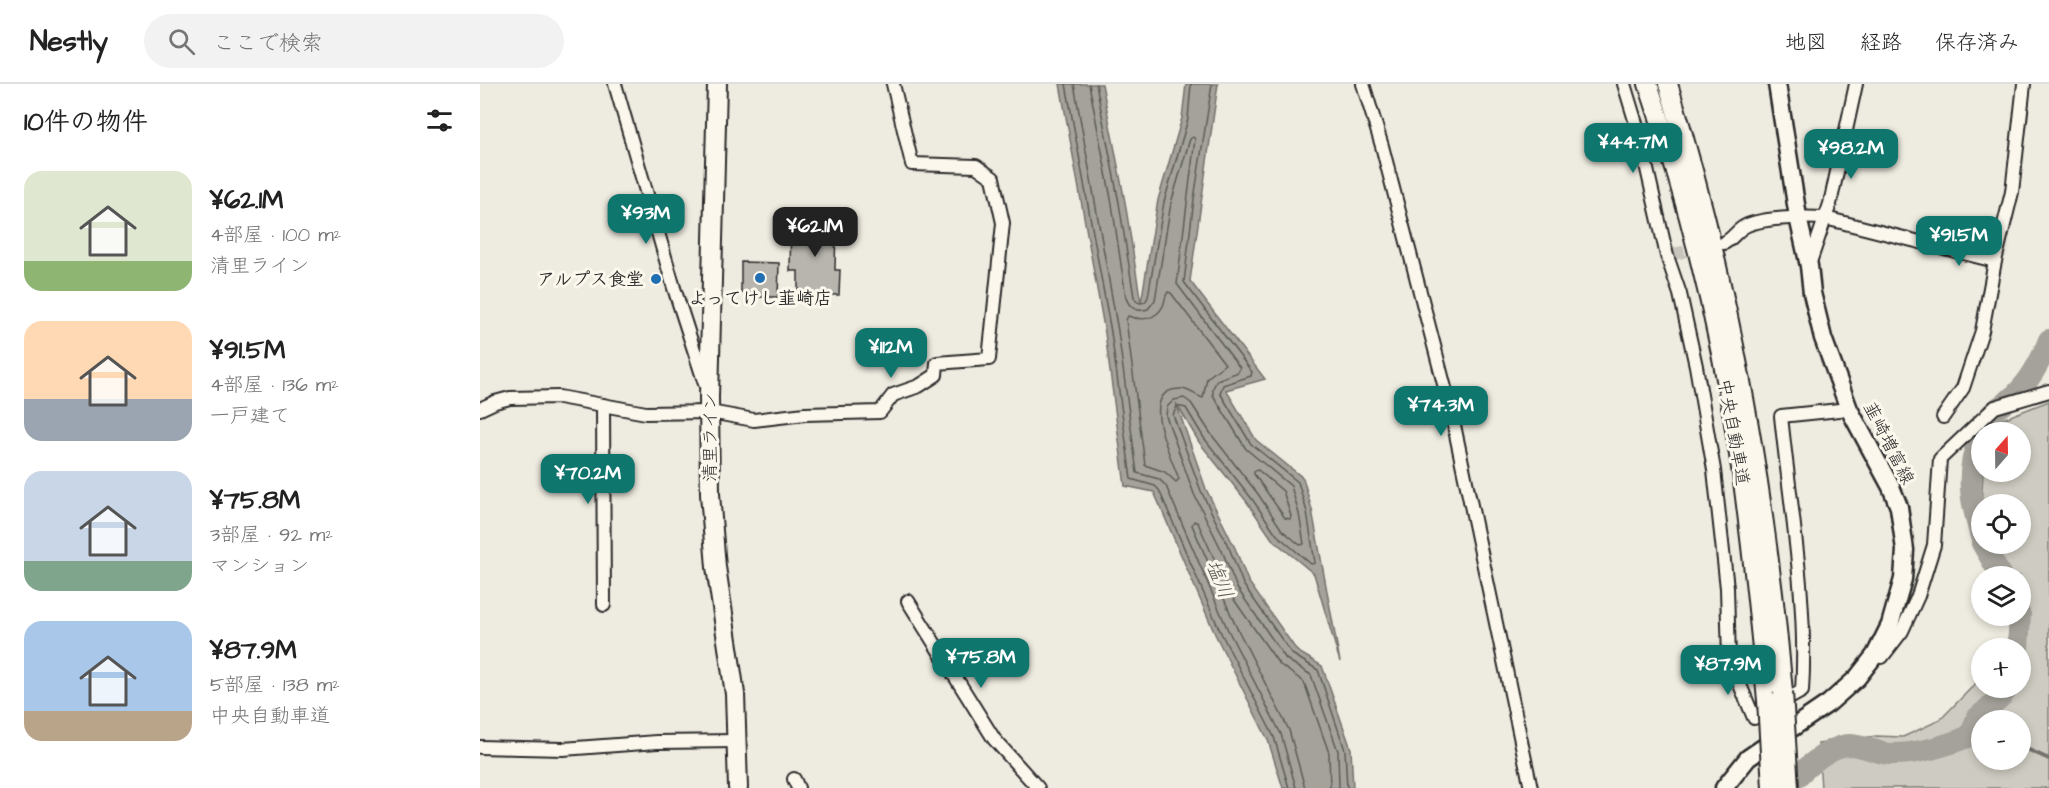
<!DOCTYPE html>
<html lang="ja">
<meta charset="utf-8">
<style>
:root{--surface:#fff;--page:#f2f2f2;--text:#222;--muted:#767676;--line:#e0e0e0;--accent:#0f766e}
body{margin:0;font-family:"Architects Daughter","Klee One",sans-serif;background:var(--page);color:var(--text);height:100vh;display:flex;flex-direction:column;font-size:22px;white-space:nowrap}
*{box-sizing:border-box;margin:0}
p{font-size:20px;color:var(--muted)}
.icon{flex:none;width:33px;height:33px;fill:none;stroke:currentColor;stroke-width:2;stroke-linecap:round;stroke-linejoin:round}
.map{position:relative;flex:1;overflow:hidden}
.sheet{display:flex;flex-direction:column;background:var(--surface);width:480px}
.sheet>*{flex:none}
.needle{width:39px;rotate:20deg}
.buttons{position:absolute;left:1491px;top:338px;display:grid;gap:12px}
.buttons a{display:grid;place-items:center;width:60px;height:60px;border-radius:50%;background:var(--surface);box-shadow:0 3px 9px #0003;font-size:30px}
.price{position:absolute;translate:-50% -51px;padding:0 14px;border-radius:12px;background:var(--accent);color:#fff;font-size:20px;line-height:39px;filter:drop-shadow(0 2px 3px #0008)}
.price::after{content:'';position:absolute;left:50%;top:36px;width:18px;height:14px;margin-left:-9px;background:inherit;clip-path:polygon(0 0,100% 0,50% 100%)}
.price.on{background:#222;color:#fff}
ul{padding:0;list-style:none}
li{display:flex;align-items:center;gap:18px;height:150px;padding:0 24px}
li span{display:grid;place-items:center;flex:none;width:168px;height:120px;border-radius:18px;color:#555}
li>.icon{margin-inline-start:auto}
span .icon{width:72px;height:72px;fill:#fffc;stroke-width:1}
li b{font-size:26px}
h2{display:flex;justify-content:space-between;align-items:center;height:72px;padding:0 24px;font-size:26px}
header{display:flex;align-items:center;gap:36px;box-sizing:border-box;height:84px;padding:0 30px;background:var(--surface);border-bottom:2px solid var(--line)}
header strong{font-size:28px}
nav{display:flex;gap:33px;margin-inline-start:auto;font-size:21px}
.search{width:420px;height:54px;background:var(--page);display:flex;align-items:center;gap:15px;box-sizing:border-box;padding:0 21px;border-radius:33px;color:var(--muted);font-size:22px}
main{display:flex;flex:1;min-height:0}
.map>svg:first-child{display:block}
.green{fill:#cecbc2;stroke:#7c7b76;stroke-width:1.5;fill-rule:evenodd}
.water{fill:#a4a29a;stroke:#74726e;stroke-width:1.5}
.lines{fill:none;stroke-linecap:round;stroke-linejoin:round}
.shore{stroke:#5b5b57;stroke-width:1.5}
.stream{stroke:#74726e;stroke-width:4}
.river{stroke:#a4a29a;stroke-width:22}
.building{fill:#b8b5ae;stroke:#2b2b2b;stroke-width:1.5}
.minor-tunnel{stroke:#c7c5bc;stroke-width:12;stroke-dasharray:12 6;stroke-linecap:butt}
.minor-casing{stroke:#2b2b2b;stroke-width:16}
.major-casing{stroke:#2b2b2b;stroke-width:21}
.highway-casing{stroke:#2b2b2b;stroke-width:22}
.minor{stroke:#fbf7ec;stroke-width:12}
.major{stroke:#fbf7ec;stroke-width:16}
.highway{stroke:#fbf7ec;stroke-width:18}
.highway-bridge-casing{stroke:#2b2b2b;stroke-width:22;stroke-linecap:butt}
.highway-bridge{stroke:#fbf7ec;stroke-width:18}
.poi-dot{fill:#1f6fb2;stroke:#fbf7ec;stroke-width:2}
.labels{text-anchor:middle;stroke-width:6;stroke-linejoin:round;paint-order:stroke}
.poi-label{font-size:18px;font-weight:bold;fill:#2b2b2b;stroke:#fbf7ec;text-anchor:end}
.street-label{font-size:18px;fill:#2b2b2b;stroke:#fbf7ec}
.water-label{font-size:20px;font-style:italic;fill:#555552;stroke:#fbf7ec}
</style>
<header>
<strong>Nestly</strong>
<div class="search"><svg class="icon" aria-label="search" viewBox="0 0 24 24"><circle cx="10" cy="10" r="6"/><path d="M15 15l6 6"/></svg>ここで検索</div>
<nav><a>地図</a><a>経路</a><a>保存済み</a></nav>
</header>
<main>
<section class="sheet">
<h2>10件の物件<svg class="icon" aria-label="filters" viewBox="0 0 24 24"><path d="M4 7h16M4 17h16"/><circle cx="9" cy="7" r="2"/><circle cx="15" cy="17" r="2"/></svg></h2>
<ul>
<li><span style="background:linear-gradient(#dfe7d0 75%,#8fb573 0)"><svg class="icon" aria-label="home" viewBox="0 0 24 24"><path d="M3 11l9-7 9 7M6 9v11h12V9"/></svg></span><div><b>¥62.1M</b><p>4部屋 · 100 m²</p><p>清里ライン</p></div></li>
<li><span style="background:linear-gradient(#ffd9b3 65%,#9aa5b1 0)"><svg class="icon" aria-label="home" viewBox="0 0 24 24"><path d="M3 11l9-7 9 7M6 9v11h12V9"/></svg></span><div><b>¥91.5M</b><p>4部屋 · 136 m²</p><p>一戸建て</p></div></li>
<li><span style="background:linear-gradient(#c9d6e8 75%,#7fa58c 0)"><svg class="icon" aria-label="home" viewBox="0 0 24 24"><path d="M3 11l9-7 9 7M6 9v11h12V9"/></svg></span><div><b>¥75.8M</b><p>3部屋 · 92 m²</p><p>マンション</p></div></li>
<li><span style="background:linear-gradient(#a9c7e8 75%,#b9a48a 0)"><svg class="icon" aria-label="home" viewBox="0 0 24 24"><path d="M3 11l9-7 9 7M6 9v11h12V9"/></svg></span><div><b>¥87.9M</b><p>5部屋 · 138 m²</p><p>中央自動車道</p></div></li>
</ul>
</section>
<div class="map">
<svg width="1569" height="704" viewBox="0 0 1569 704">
<rect width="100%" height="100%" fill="#eeebe0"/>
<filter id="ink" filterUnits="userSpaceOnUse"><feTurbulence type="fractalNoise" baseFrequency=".0167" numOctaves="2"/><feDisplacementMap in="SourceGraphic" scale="12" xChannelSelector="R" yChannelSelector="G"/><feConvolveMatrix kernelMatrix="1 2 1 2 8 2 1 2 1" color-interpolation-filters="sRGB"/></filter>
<g filter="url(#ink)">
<path class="green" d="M1569,317V704H1341L1338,660L1396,652L1423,653L1460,636L1501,594L1502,603H1540V564H1526L1531,543L1528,531H1540V492H1512L1507,459H1540V420H1502L1501,428L1503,387H1540V348H1515L1520,336ZM1502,636H1540V675H1502Z"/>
<path class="water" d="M580,0H622L645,118L661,219L678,116L702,34L706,0H738L710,197L785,295L746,306L776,356L823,394L832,426L860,578L834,490L792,455L767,418L719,358L696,319L726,405L755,464L768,497L817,567L842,582L871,665L873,704H803L788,656L735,550L674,408L645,402L625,249Z"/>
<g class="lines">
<g class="shore">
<path d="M586,0L631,248L651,395L675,402L679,406L740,547L794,653L809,704"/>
<path d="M594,0L638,247L657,389L679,395L686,402L747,544L801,650L816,704"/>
<path d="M609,0L632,120L646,214C650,225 658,228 668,225L675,216L691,119L710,55L713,53L715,55L697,200L760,284L758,288L737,296L733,304V311L766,365L811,402L819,430L824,460L820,461L802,446L778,410L731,350L711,319L704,314L694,316L687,323L686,332L714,410L743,469L757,504L806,575L831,591L858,667L859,704"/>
<path d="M616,0L639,119L654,213C657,221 665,221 668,213L684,118L708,35L711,0"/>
<path d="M732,0L714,115L704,198L772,288L771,292L743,301L740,309L771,360L818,398L827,428L835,479L831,480L797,451L772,415L724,354L706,324L697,322L693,331L721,407L750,466L763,500L812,570L838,586L865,666L867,704"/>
<path d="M688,208L691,209L745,280L727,294L723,314C716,312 710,306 702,305C655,303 692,375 699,395L696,398L685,388L665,381L646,236L648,232C661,237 676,236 683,222C685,217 685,212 688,208Z"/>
<path d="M774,387L778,386L803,407L811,432L810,435L805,434L774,390Z"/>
<path d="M825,704L809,646L755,540L712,441L714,437L718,439L750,510L799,580L824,598L849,669L850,704"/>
</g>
<g class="stream">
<path d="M1490,652H1502"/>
<path d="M1540,662L1569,675"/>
</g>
<g class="river">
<path d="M1502,456C1491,419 1484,389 1500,352C1503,343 1507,335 1513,328C1520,322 1528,317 1535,311C1551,296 1561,277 1569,256"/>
<path d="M1502,459L1521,492"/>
<path d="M1538,564L1540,531"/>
<path d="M1306,704C1320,689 1347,662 1369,661C1383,661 1396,669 1410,670C1437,671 1465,662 1490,652L1497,634L1523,611L1528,603"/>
</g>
</g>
<g class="building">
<path d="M311,138H356L355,186H360L359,211L318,210V187H310Z"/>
<path d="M261,178L299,179L298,213H275V210L261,209Z"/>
</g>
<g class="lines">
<path class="minor-tunnel" d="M1193,170L1222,164"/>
<defs>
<g id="minor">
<path d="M135,0L194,204L225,300"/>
<path d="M883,0L902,62L971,327L1051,704"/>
<path d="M1144,0L1158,46L1187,172L1200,210L1216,282L1234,386L1247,504L1249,575L1274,634L1322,607C1328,519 1310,420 1301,332L1369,325"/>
<path d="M1244,159C1252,155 1255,149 1262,144C1277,133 1326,133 1345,134L1515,177L1532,108L1544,0"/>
<path d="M1329,181L1350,120L1376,0"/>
<path d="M123,321L124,521"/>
<path d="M0,325L15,318L30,314L79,313L166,329L230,328L274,336L325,330L400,328L413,311L439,302L456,291L457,279L509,275L523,139L513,94L496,82L432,80L413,0"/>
<path d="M1463,333L1483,304L1502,247L1515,177"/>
<path d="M428,517L514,655L558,704"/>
<path d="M1395,571L1402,573L1422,547L1438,512L1454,461L1460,375L1515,323L1569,307"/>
<path d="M0,663L83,665L177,658L257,657"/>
<path d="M314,695L318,704"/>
</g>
<path id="major" d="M1244,704L1268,674L1349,619L1377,594L1395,571L1410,541L1423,495L1425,466L1419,423L1411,403L1369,325L1343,254L1332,209L1329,182L1318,133L1297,0"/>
<g id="highway">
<path d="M237,0L229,313L230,410L236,483L255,610L258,704"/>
<path d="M1168,0C1211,126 1243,258 1262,390C1272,465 1280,541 1287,616"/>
<path d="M1188,0C1249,198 1285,401 1303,608"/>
</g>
</defs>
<use href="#minor" class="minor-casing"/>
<use href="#major" class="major-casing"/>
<use href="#highway" class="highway-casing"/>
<use href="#minor" class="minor"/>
<use href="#major" class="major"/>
<use href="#highway" class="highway"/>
<defs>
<g id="highway-bridge">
<path d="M1303,608L1309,704"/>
<path d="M1287,616L1292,704"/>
</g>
</defs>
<use href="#highway-bridge" class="highway-bridge-casing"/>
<use href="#highway-bridge" class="highway-bridge"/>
</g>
</g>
<g class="poi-dot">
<circle cx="280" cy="194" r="6"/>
<circle cx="176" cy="195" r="6"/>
</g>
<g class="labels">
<g class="poi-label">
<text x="164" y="201">アルプス食堂</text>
<text x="280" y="220" text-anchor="middle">よってけし韮崎店</text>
</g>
<g class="street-label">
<text transform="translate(1254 348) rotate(80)" y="6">中央自動車道</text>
<text transform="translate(230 353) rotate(-90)" y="6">清里ライン</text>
<text transform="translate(1409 359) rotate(63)" y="6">韮崎増富線</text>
</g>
<g class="water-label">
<text transform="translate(740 495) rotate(68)" y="7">塩川</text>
</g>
</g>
</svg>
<div class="buttons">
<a><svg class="needle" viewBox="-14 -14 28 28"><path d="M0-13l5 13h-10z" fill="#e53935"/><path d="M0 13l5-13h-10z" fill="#767676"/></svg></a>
<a><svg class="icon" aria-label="locate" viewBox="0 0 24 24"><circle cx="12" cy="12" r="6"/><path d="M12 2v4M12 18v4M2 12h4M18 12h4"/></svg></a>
<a><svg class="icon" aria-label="layers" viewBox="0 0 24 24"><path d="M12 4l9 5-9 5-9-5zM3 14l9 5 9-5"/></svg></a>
<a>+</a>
<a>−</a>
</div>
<b class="price" style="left:1153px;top:90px">¥44.7M</b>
<b class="price" style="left:1371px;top:96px">¥98.2M</b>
<b class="price" style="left:166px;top:161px">¥93M</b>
<b class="price on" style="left:335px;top:174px">¥62.1M</b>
<b class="price" style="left:1479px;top:183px">¥91.5M</b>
<b class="price" style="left:411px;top:295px">¥112M</b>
<b class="price" style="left:961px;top:353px">¥74.3M</b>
<b class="price" style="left:108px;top:421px">¥70.2M</b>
<b class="price" style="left:501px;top:605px">¥75.8M</b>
<b class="price" style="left:1248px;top:612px">¥87.9M</b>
</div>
</main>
